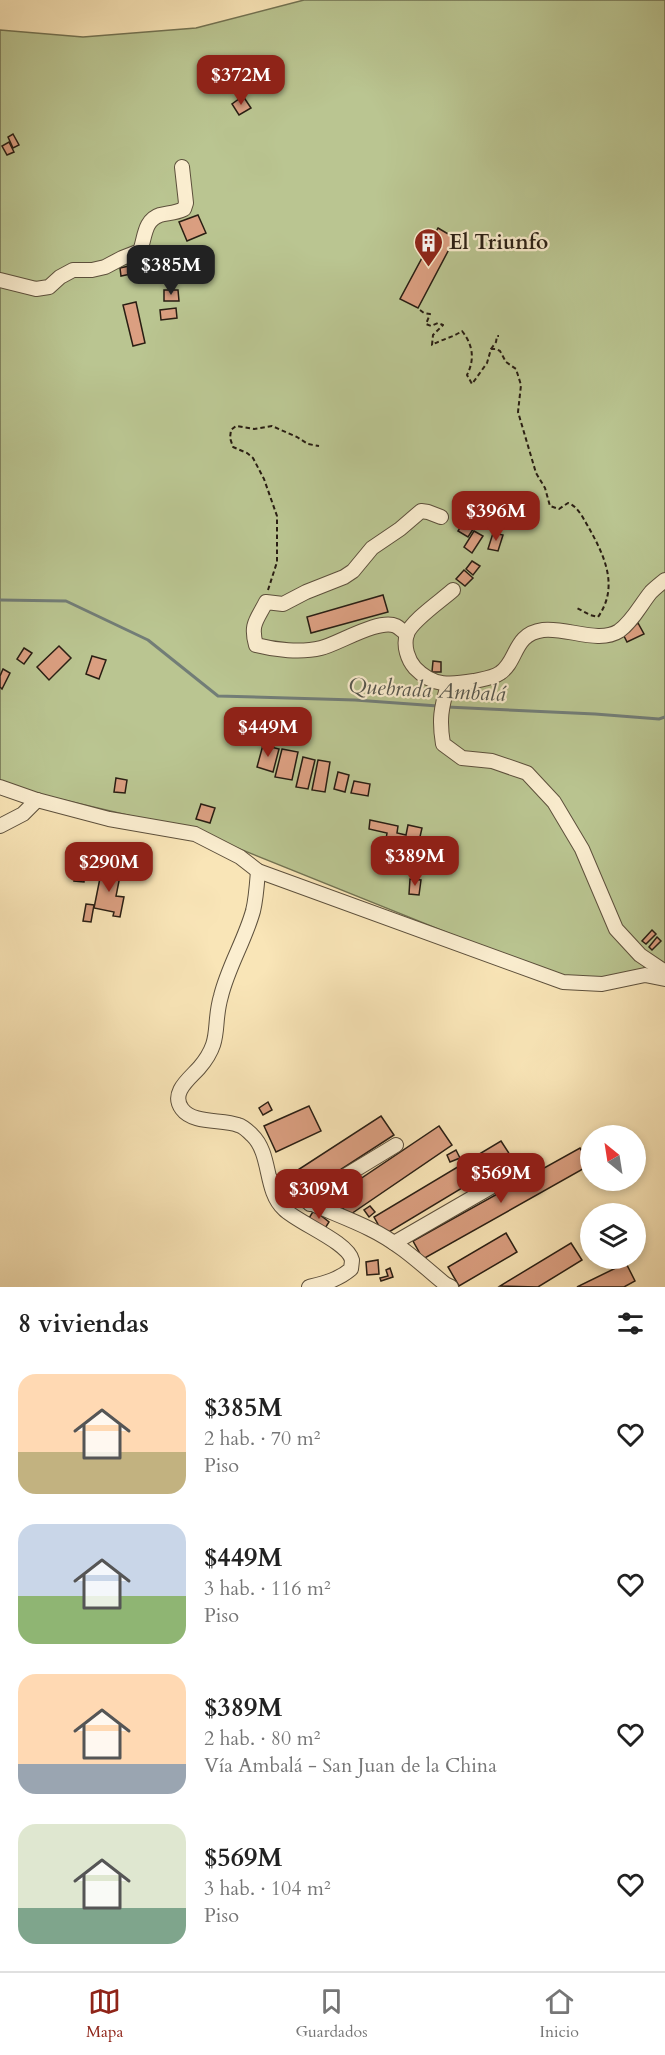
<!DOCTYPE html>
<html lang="es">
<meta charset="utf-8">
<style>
:root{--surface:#fff;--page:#f6f6f6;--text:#222;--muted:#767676;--line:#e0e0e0;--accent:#8f2418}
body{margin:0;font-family:Cardo,serif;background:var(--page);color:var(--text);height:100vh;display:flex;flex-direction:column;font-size:22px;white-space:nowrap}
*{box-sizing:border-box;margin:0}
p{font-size:20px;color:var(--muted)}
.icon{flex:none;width:33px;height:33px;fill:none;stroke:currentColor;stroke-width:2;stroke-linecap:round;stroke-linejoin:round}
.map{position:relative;height:1287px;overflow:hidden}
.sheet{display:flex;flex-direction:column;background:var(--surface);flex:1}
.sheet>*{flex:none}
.needle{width:39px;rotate:330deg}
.tools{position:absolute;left:580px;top:1125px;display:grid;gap:12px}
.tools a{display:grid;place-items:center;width:66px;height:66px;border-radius:50%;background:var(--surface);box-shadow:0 3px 9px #0003;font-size:30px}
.price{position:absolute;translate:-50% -51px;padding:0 14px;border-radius:12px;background:var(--accent);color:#fff;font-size:20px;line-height:39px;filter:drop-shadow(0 2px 3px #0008)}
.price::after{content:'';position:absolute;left:50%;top:36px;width:18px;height:14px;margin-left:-9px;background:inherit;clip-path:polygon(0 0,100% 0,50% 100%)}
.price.selected{background:#222;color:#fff}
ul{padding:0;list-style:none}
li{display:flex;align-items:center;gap:18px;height:150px;padding:0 18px}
li span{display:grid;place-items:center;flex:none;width:168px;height:120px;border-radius:18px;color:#555}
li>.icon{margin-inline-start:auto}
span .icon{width:72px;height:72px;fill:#fffc;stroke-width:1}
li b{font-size:26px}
h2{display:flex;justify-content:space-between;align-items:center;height:72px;padding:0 18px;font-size:26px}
.menu{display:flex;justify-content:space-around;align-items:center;height:84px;border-top:2px solid var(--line);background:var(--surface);font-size:16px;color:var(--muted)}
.menu a{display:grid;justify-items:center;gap:3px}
.menu .selected{color:var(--accent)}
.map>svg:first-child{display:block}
.green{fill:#bac591;stroke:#727252;stroke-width:1.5}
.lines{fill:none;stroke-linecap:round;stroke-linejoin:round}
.stream{stroke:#727d77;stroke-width:3}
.building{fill:#db9f81;stroke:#291e13;stroke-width:1.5}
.minor-casing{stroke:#5d503c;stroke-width:16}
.path{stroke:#291e13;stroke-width:2;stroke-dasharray:4.5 3;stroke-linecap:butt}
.minor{stroke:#fbeed0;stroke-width:14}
.labels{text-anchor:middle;stroke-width:4.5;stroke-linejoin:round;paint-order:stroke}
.poi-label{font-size:21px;font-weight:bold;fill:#291e13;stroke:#fbeed0;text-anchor:start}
.water-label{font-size:22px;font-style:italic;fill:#54554d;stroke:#fbeed0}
</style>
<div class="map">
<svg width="665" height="1287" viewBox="0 0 665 1287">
<rect width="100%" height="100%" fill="#f9e5b7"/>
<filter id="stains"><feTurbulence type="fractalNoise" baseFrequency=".00333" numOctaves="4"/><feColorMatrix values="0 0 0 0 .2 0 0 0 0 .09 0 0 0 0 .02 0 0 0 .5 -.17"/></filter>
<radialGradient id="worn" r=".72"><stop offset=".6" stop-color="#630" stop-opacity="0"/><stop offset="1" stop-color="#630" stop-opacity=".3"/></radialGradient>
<path class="green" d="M304,0H665V979L645,975L563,979L195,831L0,785V30L83,37L196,28Z"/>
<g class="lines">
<g class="stream">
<path d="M0,600L66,601L148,640L218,696L355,700L438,706"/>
<path d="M447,707L595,714L659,719L665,717"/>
</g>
</g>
<g class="building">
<path d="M243,96L251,108L239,115L232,104Z"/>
<path d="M13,134L19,145L13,148L8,137Z"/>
<path d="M9,142L14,152L7,155L2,146Z"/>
<path d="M198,215L206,233L187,241L179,222Z"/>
<path d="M438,228L455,238L418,308L400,299Z"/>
<path d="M152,265H168V273L153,274Z"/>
<path d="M129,266L131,274L121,276L120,268Z"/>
<path d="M164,290H178L179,301H164Z"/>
<path d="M136,302L145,343L133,346L123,305Z"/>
<path d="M176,308L177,318L161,320L160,310Z"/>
<path d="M471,511L481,517L468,537L458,531Z"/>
<path d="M474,531L483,536L472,553L464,547Z"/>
<path d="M493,533L503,535L498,551L488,549Z"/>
<path d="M472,561L480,566L473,575L466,569Z"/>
<path d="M464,570L473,578L465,586L456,579Z"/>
<path d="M383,595L388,612L311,633L307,617Z"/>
<path d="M638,623L644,634L627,642L622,632Z"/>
<path d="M59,646L71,658L49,680L37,667Z"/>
<path d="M24,648L32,653L24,664L17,659Z"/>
<path d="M92,656L106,660L99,679L86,674Z"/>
<path d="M433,661L441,662V672H432Z"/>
<path d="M3,669L10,673L2,689L0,687V676Z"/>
<path d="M276,710L277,720L256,721V711Z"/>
<path d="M263,745L279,749L273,772L257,767Z"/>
<path d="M282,749L298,752L292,780L275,777Z"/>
<path d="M303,757L315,760L308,789L296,787Z"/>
<path d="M318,760L330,762L325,792L312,790Z"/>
<path d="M338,772L349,775L345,792L334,789Z"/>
<path d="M116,778L127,780L125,793L114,792Z"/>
<path d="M354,781L370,784L368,796L351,793Z"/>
<path d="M201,804L215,808L210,823L196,819Z"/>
<path d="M370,820L398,826L397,833L406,835L408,825L422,828L419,841L423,842L420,856L410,854L412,844L386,839L387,833L369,829Z"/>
<path d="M411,857L420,858L418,873L408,872Z"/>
<path d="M76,868L85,869L84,882L74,881Z"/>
<path d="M105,868L121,871L116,896L124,897L120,917L113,916L114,912L94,908L101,873L104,874Z"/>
<path d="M410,879L421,880L419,895L409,894Z"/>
<path d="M86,904L94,905L91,922L83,921Z"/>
<path d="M652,930L656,934L646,944L642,941Z"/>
<path d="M657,937L661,941L652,950L649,947Z"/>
<path d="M268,1102L272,1110L263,1115L259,1108Z"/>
<path d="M309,1106L321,1131L276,1152L264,1126Z"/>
<path d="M381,1116L394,1135L300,1196L287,1177Z"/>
<path d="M439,1126L452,1145L348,1216L335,1196Z"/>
<path d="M501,1141L512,1158L384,1235L374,1217Z"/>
<path d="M580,1148L590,1165L423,1259L413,1241Z"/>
<path d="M456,1150L460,1158L450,1162L447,1155Z"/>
<path d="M518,1156L528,1164L522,1172L511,1163Z"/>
<path d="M370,1206L375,1212L369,1217L364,1210Z"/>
<path d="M314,1210L329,1222L324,1230L309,1218Z"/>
<path d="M506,1233L517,1252L459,1286L448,1267Z"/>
<path d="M571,1243L582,1260L538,1287L500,1286Z"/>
<path d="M378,1260L379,1274L367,1275L366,1262Z"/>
<path d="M626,1263L635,1281L624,1287H577Z"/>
<path d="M390,1268L393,1277L381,1281L380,1278L388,1276L386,1270Z"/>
</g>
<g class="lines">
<defs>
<g id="minor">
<path d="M0,280L36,289L49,287L60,277L73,270H92L105,267L122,258L140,251C145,238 144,220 160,215C168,213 176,213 184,209L186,203L182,167"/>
<path d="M453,590C442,600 411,621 407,634C403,646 408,660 415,668C433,687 451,685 474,681C483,679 493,678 500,673C518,661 513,634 543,630C566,627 599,644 619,631C633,621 641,604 651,592C655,588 660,584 665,580"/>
<path d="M407,634C403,632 400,628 396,626C379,618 338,644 321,648C301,653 275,650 256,645C250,624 257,620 266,602L283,604L306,592L344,577L353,571L372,548L400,529L421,511L428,512L441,517"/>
<path d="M448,685C441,708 439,720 443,744L462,758L492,761L527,773L554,802L582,849L616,929L640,955L665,972"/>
<path d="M0,787L37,800L109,819L195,834L240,857L258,871L563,982L602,984L645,975L665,979"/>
<path d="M0,826L23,814L37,800"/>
<path d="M258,871C257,884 256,899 253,911C245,940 228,967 221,996C212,1027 223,1040 199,1068C189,1079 170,1093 182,1109C193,1124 222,1119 238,1125C242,1126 249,1132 252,1135C272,1154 264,1191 284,1209C298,1223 348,1242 352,1260C352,1261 351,1269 351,1269C338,1280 325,1283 309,1287"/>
<path d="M270,1179C300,1203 336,1212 370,1229C399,1243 421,1264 445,1284L451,1287"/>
<path d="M310,1204L327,1187L396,1145"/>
<path d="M394,1243L510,1176"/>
</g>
</defs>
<use href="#minor" class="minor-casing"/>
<g class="path">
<path d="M420,310L424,313L430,314L426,324L431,326L438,323L443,325L433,335L432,345C442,339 452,338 462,331C473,345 475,359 467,375L472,384L487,363L491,349H496L500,351L506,362L516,369L521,385L518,412L536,473L545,488L550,506L559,509L568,503C578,506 584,520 589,528C605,557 619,587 598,617L590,615L577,608"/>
<path d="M491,349L496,342L497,336H499"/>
<path d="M268,590L277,562V516L264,479L253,458L247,453L233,447L230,438L231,430L236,426L254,429L272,426L297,437L308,444L319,446"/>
</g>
<use href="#minor" class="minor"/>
</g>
<defs>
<symbol id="building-pin" viewBox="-11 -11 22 30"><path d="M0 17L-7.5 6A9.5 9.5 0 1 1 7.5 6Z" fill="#8f2418" stroke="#fbeed0"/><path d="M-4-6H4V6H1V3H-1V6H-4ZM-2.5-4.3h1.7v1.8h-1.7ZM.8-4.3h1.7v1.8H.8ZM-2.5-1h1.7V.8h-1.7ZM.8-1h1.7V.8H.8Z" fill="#fff"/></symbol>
</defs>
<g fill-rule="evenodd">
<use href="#building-pin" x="412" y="226" width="33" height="45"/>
</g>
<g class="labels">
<g class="poi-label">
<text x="449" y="249">El Triunfo</text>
</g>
<g class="water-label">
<text transform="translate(427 689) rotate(3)" y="8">Quebrada Ambalá</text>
</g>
</g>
<rect width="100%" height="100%" filter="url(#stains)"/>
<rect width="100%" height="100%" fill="url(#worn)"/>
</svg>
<div class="tools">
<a><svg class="needle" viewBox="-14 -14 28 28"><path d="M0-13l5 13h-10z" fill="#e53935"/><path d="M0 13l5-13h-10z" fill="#767676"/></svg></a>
<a><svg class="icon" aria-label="layers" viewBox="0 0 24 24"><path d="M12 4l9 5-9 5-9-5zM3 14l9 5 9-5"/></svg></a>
</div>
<b class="price" style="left:241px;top:106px">$372M</b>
<b class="price selected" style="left:171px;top:296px">$385M</b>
<b class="price" style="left:496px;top:542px">$396M</b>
<b class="price" style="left:268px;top:758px">$449M</b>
<b class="price" style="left:415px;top:887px">$389M</b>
<b class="price" style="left:109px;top:893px">$290M</b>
<b class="price" style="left:501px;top:1204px">$569M</b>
<b class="price" style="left:319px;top:1220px">$309M</b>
</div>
<section class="sheet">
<h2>8 viviendas<svg class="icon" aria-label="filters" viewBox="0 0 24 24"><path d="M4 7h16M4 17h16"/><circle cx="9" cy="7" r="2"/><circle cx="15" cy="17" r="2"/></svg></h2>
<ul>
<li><span style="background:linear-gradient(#ffd9b3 65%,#c2b280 0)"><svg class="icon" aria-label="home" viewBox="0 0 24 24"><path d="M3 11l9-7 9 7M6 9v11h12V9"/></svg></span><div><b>$385M</b><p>2 hab. · 70 m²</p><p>Piso</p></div><svg class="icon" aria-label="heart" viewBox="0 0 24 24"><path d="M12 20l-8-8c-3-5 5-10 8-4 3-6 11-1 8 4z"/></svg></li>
<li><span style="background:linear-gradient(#c9d6e8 60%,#8fb573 0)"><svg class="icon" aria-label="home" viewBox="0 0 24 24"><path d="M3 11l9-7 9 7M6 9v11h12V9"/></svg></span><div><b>$449M</b><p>3 hab. · 116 m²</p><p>Piso</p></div><svg class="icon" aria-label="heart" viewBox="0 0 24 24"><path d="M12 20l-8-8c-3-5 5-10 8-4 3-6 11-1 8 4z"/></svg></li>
<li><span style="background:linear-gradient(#ffd9b3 75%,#9aa5b1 0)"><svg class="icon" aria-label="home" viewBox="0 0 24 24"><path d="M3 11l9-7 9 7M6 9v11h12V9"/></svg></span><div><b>$389M</b><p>2 hab. · 80 m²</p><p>Vía Ambalá - San Juan de la China</p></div><svg class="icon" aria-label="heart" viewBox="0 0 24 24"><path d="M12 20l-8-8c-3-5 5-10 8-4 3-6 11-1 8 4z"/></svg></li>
<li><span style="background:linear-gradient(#dfe7d0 70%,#7fa58c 0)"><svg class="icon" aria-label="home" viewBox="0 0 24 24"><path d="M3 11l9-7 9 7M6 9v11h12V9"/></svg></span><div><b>$569M</b><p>3 hab. · 104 m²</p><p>Piso</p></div><svg class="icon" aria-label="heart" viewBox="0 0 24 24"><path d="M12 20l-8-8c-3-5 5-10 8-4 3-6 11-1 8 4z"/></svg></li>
</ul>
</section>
<nav class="menu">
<a class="selected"><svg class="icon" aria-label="map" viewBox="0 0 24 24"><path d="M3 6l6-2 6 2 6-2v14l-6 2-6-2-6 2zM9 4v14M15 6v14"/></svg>Mapa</a>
<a><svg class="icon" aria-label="saved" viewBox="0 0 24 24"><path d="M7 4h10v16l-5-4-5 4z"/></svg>Guardados</a>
<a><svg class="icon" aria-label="home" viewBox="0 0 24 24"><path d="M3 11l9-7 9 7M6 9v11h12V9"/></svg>Inicio</a>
</nav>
